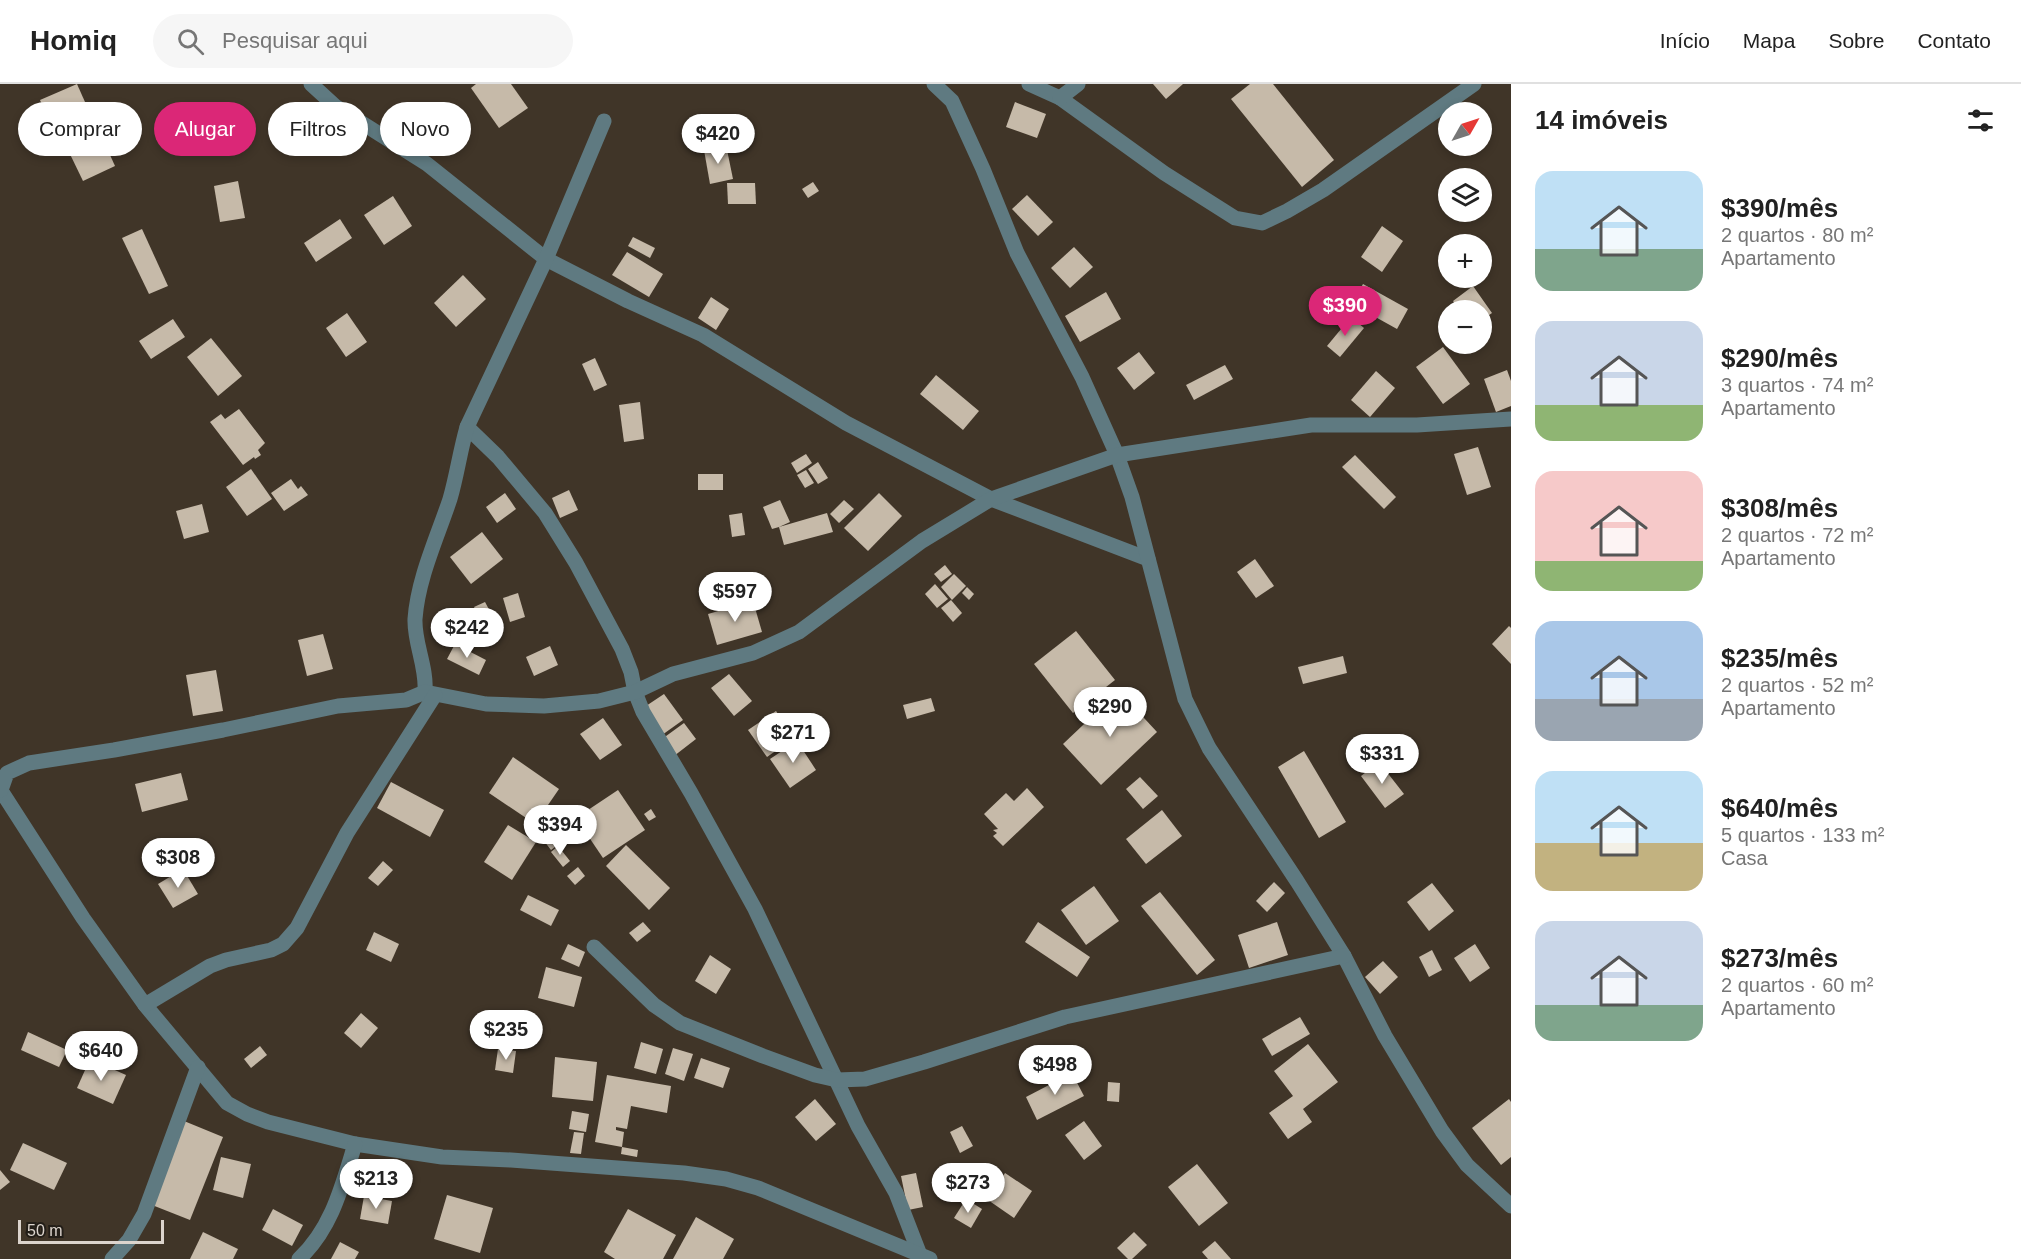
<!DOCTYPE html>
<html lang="pt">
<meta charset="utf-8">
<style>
:root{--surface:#fff;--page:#f6f6f6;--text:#222;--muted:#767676;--line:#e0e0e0;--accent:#db2777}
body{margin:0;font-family:Helvetica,sans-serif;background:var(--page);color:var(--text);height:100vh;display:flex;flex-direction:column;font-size:22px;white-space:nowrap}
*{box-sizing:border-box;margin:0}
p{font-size:20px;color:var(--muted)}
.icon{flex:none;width:33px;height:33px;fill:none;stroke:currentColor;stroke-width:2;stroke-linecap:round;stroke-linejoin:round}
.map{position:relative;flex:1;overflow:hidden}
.panel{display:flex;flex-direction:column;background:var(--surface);width:510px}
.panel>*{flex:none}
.banner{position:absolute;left:18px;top:18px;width:570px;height:54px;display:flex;gap:12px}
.needle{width:39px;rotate:51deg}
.controls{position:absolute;left:1438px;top:18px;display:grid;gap:12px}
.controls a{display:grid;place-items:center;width:54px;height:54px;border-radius:50%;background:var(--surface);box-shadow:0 3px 9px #0003;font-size:30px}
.scale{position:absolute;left:18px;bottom:15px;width:146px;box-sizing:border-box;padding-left:6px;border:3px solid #dcd4cd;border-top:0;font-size:16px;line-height:21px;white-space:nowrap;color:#dcd4cd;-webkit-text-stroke:4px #231e18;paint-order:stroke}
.price{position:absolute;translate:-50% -51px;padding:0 14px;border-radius:21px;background:#fff;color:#222;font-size:20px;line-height:39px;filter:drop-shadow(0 2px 3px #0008)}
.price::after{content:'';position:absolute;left:50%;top:36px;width:18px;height:14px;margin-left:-9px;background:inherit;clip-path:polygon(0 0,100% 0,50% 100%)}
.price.on{background:var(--accent);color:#fff}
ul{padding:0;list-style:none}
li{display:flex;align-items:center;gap:18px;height:150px;padding:0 24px}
li span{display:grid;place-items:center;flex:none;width:168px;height:120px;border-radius:18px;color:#555}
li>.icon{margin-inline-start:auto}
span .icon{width:72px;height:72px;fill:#fffc;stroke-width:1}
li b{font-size:26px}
h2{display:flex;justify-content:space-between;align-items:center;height:72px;padding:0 24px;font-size:26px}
.pill{padding:0 21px;border-radius:27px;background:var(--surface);box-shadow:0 3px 9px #0003;font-size:21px;line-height:54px}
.pill.on{background:var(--accent);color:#fff}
header{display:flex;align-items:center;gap:36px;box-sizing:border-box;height:84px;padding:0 30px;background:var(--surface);border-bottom:2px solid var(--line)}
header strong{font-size:28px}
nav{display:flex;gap:33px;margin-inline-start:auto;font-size:21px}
.search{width:420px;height:54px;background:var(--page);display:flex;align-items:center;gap:15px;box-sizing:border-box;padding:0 21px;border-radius:33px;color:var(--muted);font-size:22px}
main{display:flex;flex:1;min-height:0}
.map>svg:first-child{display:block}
.building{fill:#c6baa9}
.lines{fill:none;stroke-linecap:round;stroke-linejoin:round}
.minor{stroke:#5f7a81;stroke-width:15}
</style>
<header>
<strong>Homiq</strong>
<div class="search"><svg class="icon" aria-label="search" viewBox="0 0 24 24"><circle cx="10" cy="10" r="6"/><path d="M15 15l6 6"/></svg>Pesquisar aqui</div>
<nav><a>Início</a><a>Mapa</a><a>Sobre</a><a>Contato</a></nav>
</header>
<main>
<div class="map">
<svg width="1511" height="1175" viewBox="0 0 1511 1175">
<rect width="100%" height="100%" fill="#403528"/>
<g class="building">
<path d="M77,0L93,36L56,52L40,16Z"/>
<path d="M476,0H511L528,24L499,44L471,4Z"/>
<path d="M1153,0H1183L1166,15Z"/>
<path d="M1250,0H1273L1334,76L1302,103L1231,15Z"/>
<path d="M1015,18L1046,30L1037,54L1006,43Z"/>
<path d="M101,51L115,82L83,97L68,66Z"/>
<path d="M726,61L733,95L710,100L704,66Z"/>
<path d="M238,97L245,134L220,138L214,102Z"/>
<path d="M813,98L819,107L808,114L802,105Z"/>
<path d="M727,99H755L756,120H728Z"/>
<path d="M1027,111L1053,138L1038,152L1012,125Z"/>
<path d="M393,112L412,142L384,161L364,131Z"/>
<path d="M340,135L352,154L316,178L304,159Z"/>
<path d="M1382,142L1403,157L1382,188L1361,173Z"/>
<path d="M142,145L168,202L149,210L122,154Z"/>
<path d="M633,153L655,164L650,174L628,162Z"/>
<path d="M1074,163L1093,183L1070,204L1051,184Z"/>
<path d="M627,168L663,190L649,213L612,191Z"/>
<path d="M463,191L486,215L456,243L434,219Z"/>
<path d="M1363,200L1408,225L1397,245L1352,220Z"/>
<path d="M1473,202L1492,229L1482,236V226H1459L1453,217Z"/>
<path d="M1106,208L1121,235L1080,258L1065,232Z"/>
<path d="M711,213L729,225L716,246L698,234Z"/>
<path d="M347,229L367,258L346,273L326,244Z"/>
<path d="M1351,233L1364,244L1340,273L1327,262Z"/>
<path d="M173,235L185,253L151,275L139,257Z"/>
<path d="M211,254L242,292L218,312L187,273Z"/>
<path d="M1443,263L1470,300L1443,320L1416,283Z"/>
<path d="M1139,268L1155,289L1134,306L1117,284Z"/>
<path d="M595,274L607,301L594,307L582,280Z"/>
<path d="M1225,281L1233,295L1194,316L1186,301Z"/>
<path d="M1507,286L1511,297V322L1496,328L1484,295Z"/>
<path d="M1376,287L1395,304L1370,333L1351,316Z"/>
<path d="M936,291L979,327L963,346L920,310Z"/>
<path d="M640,318L644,355L624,358L619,321Z"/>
<path d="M239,325L265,359L258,366L261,371L255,375L254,373L243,381L210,338L221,330L225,335Z"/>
<path d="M1478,363L1491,403L1467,411L1454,370Z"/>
<path d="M806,370L812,379L797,389L791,379Z"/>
<path d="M1355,371L1396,413L1384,425L1342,383Z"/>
<path d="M818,378L828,394L818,400L808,385Z"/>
<path d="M251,385L272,415L247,432L226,403Z"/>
<path d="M806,386L814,399L805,404L797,391Z"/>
<rect x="698" y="390" width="25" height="16"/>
<path d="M291,395L298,405L301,402L308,411L284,427L271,409Z"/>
<path d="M569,406L578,426L560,434L552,414Z"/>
<path d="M505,409L516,425L497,439L486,423Z"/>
<path d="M879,409L902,432L868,467L844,444Z"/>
<path d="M780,416L790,438L779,443L827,429L833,448L784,461L779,443L772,445L763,423Z"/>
<path d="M844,416L854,425L839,439L830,430Z"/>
<path d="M202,420L209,448L184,455L176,427Z"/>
<path d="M742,429L745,451L732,453L729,431Z"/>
<path d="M482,448L503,475L471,500L450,473Z"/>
<path d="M1255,475L1274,502L1256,514L1237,488Z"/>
<path d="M945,481L952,490L941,498L934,490Z"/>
<path d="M954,490L966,502L952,516L941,503Z"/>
<path d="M935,500L948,515L937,524L925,510Z"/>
<path d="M967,503L974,510L969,516L962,509Z"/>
<path d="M518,509L525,533L510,538L503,514Z"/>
<path d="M951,516L962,529L953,538L941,524Z"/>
<path d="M753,517L762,548L717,561L708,530Z"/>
<path d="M485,518L492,531L481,537L474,523Z"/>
<path d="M1509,542L1511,544V580L1492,560Z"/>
<path d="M1076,547L1115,596L1073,629L1034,580Z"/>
<path d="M323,550L333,585L307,592L298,556Z"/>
<path d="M455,560L486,576L479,591L447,575Z"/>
<path d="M550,562L558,581L534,592L526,573Z"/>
<path d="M1343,572L1347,589L1303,600L1298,583Z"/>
<path d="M216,586L223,627L193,632L186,591Z"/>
<path d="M729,590L752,617L734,632L711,604Z"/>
<path d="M1119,607L1157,648L1101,701L1063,660Z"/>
<path d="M664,610L683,636L662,651L643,624Z"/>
<path d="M931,614L935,627L907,635L903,621Z"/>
<path d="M776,627L794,654L767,673L748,646Z"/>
<path d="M603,634L622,661L600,676L580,650Z"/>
<path d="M684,639L696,655L674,672L662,655Z"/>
<path d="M797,657L816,686L790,704L770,675Z"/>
<path d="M1304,667L1346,738L1319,754L1278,683Z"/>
<path d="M513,673L559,705L535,740L489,709Z"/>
<path d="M1379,678L1404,710L1385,724L1361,692Z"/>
<path d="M181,689L188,716L142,728L135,700Z"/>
<path d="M1140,693L1158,712L1143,725L1126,705Z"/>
<path d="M391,698L444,726L430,753L377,724Z"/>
<path d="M1027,704L1044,723L1003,762L993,752L997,749L993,746L998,745L984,730L1006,709L1014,717Z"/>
<path d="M618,706L645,746L603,774L576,734Z"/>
<path d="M651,725L656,733L649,737L644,730Z"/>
<path d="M1162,726L1182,752L1146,780L1126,755Z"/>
<path d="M564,736L574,749L551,766L541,753Z"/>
<path d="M508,741L536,758L512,796L484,778Z"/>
<path d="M626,761L670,804L649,826L606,782Z"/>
<path d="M558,762L570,777L563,783L551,768Z"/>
<path d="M383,777L393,786L378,802L368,794Z"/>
<path d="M578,783L585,792L575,801L567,792Z"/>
<path d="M183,785L198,810L173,824L158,800Z"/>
<path d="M1274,798L1285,809L1267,828L1256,817Z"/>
<path d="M1432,799L1454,827L1429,847L1407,818Z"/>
<path d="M1094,802L1119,837L1086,861L1061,826Z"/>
<path d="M1160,808L1215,876L1197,891L1141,822Z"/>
<path d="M528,811L559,826L551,842L520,826Z"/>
<path d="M643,838L651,847L637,858L629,849Z"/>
<path d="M1038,838L1090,873L1077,893L1025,858Z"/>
<path d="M1277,838L1288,871L1249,884L1238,851Z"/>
<path d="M374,848L399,860L391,878L366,866Z"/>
<path d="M568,860L585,868L579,883L561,875Z"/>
<path d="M1475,860L1490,884L1470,898L1454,874Z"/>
<path d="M1432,866L1442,886L1429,893L1419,873Z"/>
<path d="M710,871L731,885L716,910L695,897Z"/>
<path d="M1383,877L1398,893L1380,910L1365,893Z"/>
<path d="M546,883L582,893L574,923L538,914Z"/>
<path d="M361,929L378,944L361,964L344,949Z"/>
<path d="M1300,933L1310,950L1272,972L1262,955Z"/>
<path d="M494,936L538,950L536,958L491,944Z"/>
<path d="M28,948L67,966L59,983L21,966Z"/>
<path d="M641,958L663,965L656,990L634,984Z"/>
<path d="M1308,960L1338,998L1303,1025L1312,1038L1288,1055L1269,1029L1293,1012L1274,987Z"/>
<path d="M260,962L267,971L251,984L244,975Z"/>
<path d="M673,964L693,970L684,997L665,990Z"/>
<path d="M498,965L516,967L513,989L495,986Z"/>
<path d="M555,973L597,978L593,1017L552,1013Z"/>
<path d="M701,974L730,984L723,1004L694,994Z"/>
<path d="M90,975L126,991L113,1020L77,1004Z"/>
<path d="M1072,989L1084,1012L1037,1036L1026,1013Z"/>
<path d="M607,991L671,1002L667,1029L631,1022L627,1045L616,1043V1046L624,1048L622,1063L595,1058Z"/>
<path d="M1108,998L1120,999L1119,1018L1107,1017Z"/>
<path d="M815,1015L836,1040L816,1057L795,1033Z"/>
<path d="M1509,1015L1511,1018V1073L1501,1081L1472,1044Z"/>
<path d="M572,1027L589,1030L586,1048L569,1045Z"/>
<path d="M184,1037L223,1053L190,1136L152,1121Z"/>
<path d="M1084,1037L1102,1062L1084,1076L1065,1051Z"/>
<path d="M962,1042L973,1062L960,1069L950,1048Z"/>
<path d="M574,1048L584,1049L581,1070L570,1069Z"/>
<path d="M23,1059L67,1079L54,1106L10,1086Z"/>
<path d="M622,1063L638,1066L637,1073L621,1070Z"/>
<path d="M221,1073L251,1080L243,1114L213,1106Z"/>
<path d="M1197,1080L1228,1119L1199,1142L1168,1103Z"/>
<path d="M0,1086L10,1098L0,1106Z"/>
<path d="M916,1089L923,1123L908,1126L901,1092Z"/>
<path d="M1005,1089L1032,1107L1014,1134L988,1116Z"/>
<path d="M447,1111L493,1124L480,1169L434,1155Z"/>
<path d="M364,1112L392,1117L388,1140L360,1135Z"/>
<path d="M966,1115L982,1125L971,1144L954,1134Z"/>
<path d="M273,1125L303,1141L292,1162L262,1146Z"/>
<path d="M628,1125L676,1151L663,1175H615L604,1168Z"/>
<path d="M696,1133L734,1155L723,1175H673Z"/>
<path d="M203,1148L238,1165L233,1175H190Z"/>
<path d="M1134,1148L1147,1161L1132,1175H1128L1117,1164Z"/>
<path d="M1215,1157L1231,1175H1208L1202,1168Z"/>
<path d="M340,1158L359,1168L355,1175H331Z"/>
</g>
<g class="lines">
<g class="minor">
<path d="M311,0L335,22L427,80L546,175L628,217L703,251L846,339L991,415L1148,475"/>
<path d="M934,0L952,17L983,85L1017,169L1082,293L1117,371L1132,413L1185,615L1209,664L1297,797L1344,872L1385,952L1442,1047L1467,1081L1511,1122"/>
<path d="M1029,0L1060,14L1164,89L1235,134L1262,139L1287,127L1323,106L1474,0"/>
<path d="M1060,14L1078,0"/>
<path d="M467,343L498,373L545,429L576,479L622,565L631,588L635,608L643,628L691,709L755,825L858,1042L896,1109L920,1171"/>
<path d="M425,608C427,583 414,559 415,535C418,494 437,454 450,415C457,391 460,367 467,343L546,175L604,37"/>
<path d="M0,705L83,834L145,921L227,1019L247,1030L268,1038L355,1060L442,1073L511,1076L684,1089L726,1095L758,1104L930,1175"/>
<path d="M1,706L7,689L29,679L114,666L223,646L338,622L406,616L425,608L486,620L544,622L599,617L635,608L673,590L753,569L799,548L922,457L991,415L1117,371L1311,341H1417L1511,335"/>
<path d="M594,863L654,921L680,939L763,972L815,991L837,996L865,995L924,978L1065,933L1344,872"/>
<path d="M145,921L210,882L226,876L271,866L283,860L297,844L347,749L435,611"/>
<path d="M112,1175L129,1156L144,1130L198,983"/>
<path d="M299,1175C332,1144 342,1102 355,1060"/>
</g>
</g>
</svg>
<div class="controls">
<a><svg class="needle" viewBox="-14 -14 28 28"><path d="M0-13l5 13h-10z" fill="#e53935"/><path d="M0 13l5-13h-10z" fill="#767676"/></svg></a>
<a><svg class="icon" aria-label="layers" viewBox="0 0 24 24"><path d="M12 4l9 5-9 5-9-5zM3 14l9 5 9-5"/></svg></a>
<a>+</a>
<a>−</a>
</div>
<div class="scale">50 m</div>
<b class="price" style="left:718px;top:81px">$420</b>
<b class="price on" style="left:1345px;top:253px">$390</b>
<b class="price" style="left:735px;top:539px">$597</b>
<b class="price" style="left:467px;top:575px">$242</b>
<b class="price" style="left:1110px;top:654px">$290</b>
<b class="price" style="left:793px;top:680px">$271</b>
<b class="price" style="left:1382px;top:701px">$331</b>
<b class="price" style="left:560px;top:772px">$394</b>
<b class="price" style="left:178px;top:805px">$308</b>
<b class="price" style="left:506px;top:977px">$235</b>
<b class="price" style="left:101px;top:998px">$640</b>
<b class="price" style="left:1055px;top:1012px">$498</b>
<b class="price" style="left:376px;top:1126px">$213</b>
<b class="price" style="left:968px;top:1130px">$273</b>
<div class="banner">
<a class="pill">Comprar</a>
<a class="pill on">Alugar</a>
<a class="pill">Filtros</a>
<a class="pill">Novo</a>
</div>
</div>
<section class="panel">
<h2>14 imóveis<svg class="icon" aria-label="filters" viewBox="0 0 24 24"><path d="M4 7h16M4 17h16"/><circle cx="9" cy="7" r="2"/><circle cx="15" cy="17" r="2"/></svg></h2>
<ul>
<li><span style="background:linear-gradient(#bfe0f5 65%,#7fa58c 0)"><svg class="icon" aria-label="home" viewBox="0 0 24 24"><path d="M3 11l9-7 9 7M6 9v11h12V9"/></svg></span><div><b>$390/mês</b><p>2 quartos · 80 m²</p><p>Apartamento</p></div></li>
<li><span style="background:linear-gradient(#c9d6e8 70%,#8fb573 0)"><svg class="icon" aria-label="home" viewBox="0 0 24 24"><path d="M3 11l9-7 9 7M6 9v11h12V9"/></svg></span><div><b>$290/mês</b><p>3 quartos · 74 m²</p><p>Apartamento</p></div></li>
<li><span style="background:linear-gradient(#f6c9c9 75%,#8fb573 0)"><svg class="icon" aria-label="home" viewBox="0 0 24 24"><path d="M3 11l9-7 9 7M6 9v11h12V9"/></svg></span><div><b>$308/mês</b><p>2 quartos · 72 m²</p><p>Apartamento</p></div></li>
<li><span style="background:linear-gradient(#a9c7e8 65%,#9aa5b1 0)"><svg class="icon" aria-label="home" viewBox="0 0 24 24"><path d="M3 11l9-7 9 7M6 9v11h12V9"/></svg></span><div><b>$235/mês</b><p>2 quartos · 52 m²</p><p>Apartamento</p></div></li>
<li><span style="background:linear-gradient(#bfe0f5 60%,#c2b280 0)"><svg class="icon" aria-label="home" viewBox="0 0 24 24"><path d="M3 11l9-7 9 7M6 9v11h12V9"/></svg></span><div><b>$640/mês</b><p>5 quartos · 133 m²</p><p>Casa</p></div></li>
<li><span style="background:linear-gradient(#c9d6e8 70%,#7fa58c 0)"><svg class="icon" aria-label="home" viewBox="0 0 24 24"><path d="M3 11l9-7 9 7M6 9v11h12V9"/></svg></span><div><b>$273/mês</b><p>2 quartos · 60 m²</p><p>Apartamento</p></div></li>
</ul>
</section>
</main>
